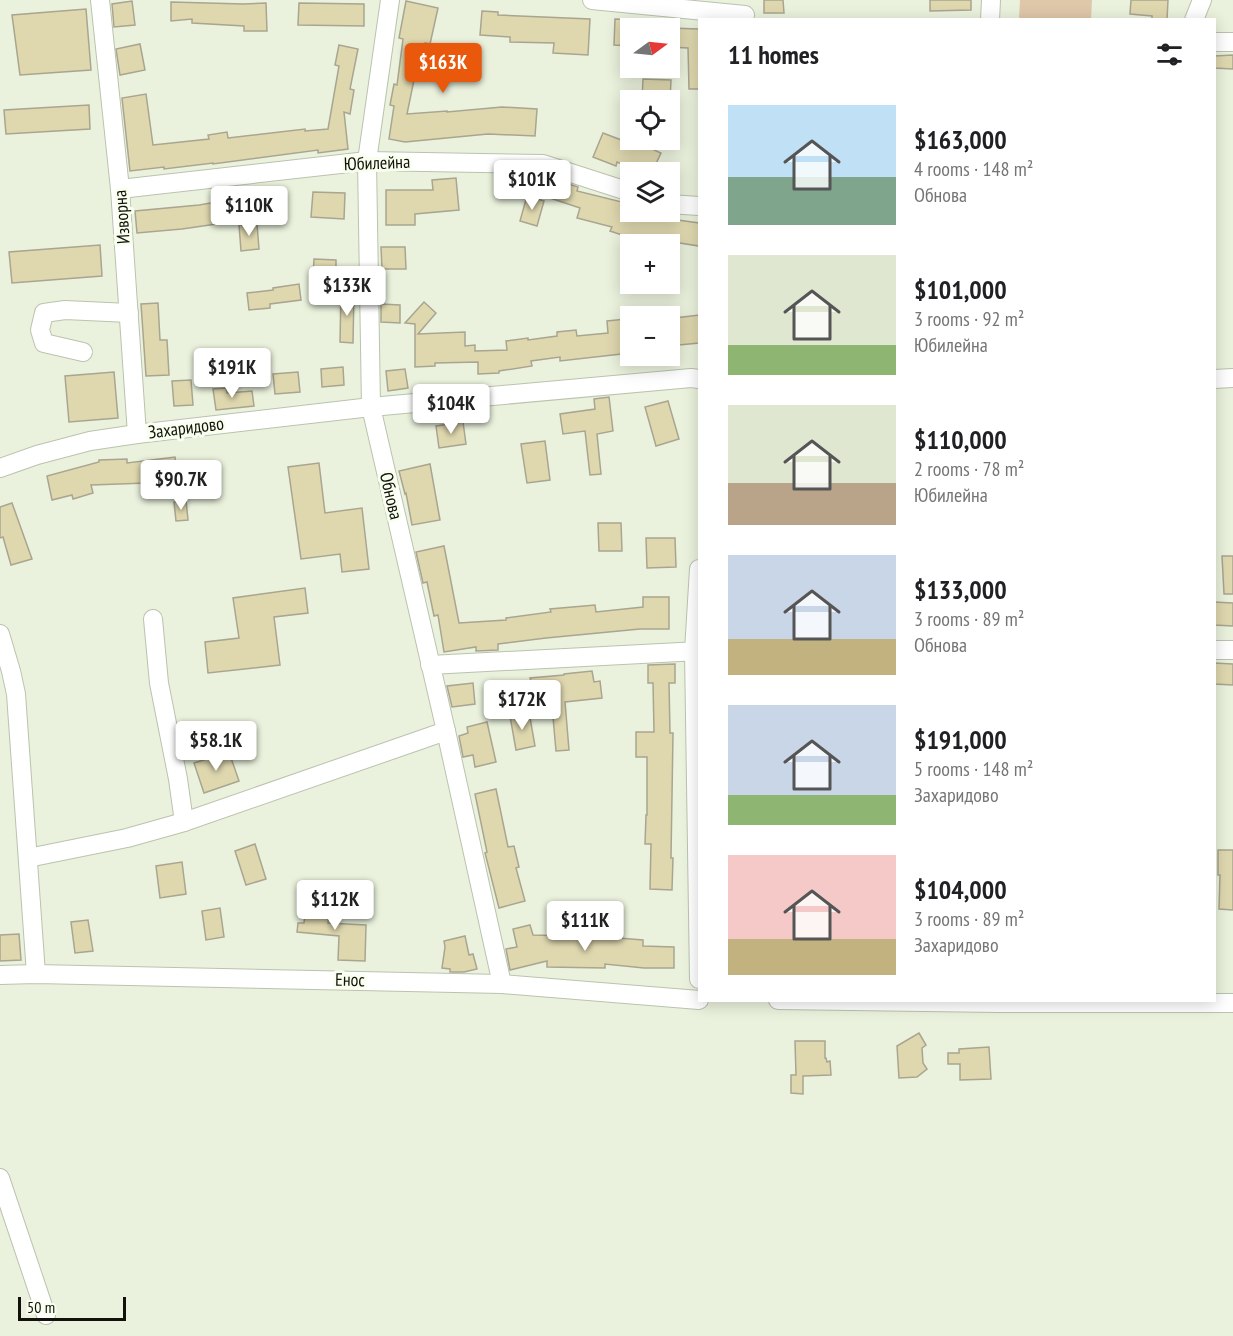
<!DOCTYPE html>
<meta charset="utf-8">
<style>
:root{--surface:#fff;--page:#f2f2f2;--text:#202124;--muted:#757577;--accent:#ea580c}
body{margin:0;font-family:"PT Sans Narrow",sans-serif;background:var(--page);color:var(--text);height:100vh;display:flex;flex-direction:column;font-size:22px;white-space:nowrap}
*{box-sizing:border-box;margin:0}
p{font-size:20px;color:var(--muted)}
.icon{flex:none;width:33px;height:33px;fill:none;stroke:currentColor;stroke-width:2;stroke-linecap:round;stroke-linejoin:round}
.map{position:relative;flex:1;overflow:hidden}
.drawer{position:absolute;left:698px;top:18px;width:518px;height:984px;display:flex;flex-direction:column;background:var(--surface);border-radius:0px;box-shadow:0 3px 15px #0003}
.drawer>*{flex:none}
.needle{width:39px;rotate:75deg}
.fabs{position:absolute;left:620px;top:18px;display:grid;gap:12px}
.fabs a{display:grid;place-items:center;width:60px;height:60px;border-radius:0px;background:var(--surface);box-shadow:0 3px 15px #0003;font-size:30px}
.scale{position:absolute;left:18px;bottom:15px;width:108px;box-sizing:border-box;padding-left:6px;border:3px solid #10120b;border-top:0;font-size:16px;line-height:21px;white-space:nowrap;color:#10120b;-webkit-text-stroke:4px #f8ffee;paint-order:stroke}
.price{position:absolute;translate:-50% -51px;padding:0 14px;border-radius:6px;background:#fff;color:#222;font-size:20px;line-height:39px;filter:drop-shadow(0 2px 3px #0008)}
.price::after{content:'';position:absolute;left:50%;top:36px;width:18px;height:14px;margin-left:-9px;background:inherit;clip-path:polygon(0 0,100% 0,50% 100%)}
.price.current{background:var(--accent);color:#fff}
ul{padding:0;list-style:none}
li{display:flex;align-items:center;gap:18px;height:150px;padding:0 30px}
li span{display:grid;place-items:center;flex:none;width:168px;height:120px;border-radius:0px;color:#555}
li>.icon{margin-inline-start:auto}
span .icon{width:72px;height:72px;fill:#fffc;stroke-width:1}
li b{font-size:26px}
h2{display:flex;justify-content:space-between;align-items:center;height:72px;padding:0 30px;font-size:26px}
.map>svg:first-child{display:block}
.green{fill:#dfc7aa}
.building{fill:#dfd8af;stroke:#a9a590;stroke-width:1.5}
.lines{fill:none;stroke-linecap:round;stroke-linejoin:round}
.minor-casing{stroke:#bac3af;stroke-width:20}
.minor{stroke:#fff;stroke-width:18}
.labels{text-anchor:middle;stroke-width:6;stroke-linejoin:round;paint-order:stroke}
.street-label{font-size:18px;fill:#10120b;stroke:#f8ffee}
</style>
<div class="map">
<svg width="1233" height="1336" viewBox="0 0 1233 1336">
<rect width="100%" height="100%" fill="#eaf2dd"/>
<path class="green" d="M1020,0H1092L1091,19H1019Z"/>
<g class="building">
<path d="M764,0H783L784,13H764Z"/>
<path d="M930,0H971V10L930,11Z"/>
<path d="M1131,0H1168L1167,20H1152V16L1130,14Z"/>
<path d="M132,1L135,25L114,27L112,4Z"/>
<path d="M406,1L438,8L430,44L425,43L421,76L415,75L407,114L447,111V112L502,107L537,109L535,136L488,134L405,142L389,139L394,106L390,105L394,84L397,85L403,39L399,38Z"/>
<path d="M171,2L243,4L266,3L267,31H244V26L192,23V19L171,21Z"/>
<path d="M299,3L364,4V26L298,25Z"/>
<path d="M86,9L91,70L20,75L12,15Z"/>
<path d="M482,11L498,12V15L590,19L588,55L553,53L554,43L510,42V37L480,35Z"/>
<path d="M615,19L630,20V46L614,45Z"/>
<path d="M669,28L699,29V89H689L688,48L669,47Z"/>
<path d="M140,44L145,70L120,75L116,49Z"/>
<path d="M339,45L358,49L350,89L354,90L350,114L344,112L348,149L318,153V150L213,164V163L164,169V167L130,171L122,98L146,94L153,145L209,139L208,135L227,132L228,138L305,129V131L328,129L339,66L335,65Z"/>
<path d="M1233,55V69L1214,68V56Z"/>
<path d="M643,79L671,80L670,100H642Z"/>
<path d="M89,105L90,129L6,134L4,110Z"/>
<path d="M603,133L637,146L639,143L661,153L652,172H641L617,162L616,166L593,157Z"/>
<path d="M497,174L517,175L515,196L496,195Z"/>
<path d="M456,178L459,210L415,214V225H386V190H433L432,180Z"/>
<path d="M556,180L578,187L577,191L630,204V212H644L642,215L699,223V246L635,236L634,239L610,231L612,227L577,218L580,208L550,198Z"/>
<path d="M313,192L345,193L344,219L311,217Z"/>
<path d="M527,196L544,201L537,226L520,221Z"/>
<path d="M234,199L237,221L182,229L137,233L135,211L199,205Z"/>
<path d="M257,224L259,249L241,251L239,225Z"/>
<path d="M100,245L102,276L12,283L9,252Z"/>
<path d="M381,247H405L406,269H382Z"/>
<path d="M314,259L336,260V278L313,277Z"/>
<path d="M299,284L301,300L270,304V308L249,310L247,293L273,290V288Z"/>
<path d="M341,291H354L353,343L340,342Z"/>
<path d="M424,302L436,313L418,334L465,332V346L475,345V351L507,350L506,341L528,338V340L557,336V332L576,330L577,336L608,333L607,321L626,319L630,353L560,361V357L531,361L532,366L499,371V373L478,374V362L435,363V366L415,367V324L405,323Z"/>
<path d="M158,303L160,340H167L169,375L146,376L141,304Z"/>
<path d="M381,304L400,305V323L381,322Z"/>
<path d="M699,315V343L669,346V323L676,322L675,318Z"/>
<path d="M343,367L344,385L322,387L321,369Z"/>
<path d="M405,369L408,388L388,391L386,371Z"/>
<path d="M114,372L118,418L69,422L65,376Z"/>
<path d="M298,372L300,392L275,394L273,374Z"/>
<path d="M191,380L193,405L174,406L172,381Z"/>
<path d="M226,388L227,393L252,391L254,406L216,410L213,389Z"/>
<path d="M609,397L613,431L597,434L601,474L590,475L585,431L563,434L560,414L595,409L594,399Z"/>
<path d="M668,401L679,439L656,446L645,407Z"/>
<path d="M463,422L466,444L439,448L436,426Z"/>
<path d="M545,441L550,480L527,483L521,444Z"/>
<path d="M175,457L179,486L147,490V483L91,485L93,493L73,499L72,495L52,500L47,476L99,462V460L127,459V463Z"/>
<path d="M319,463L325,513L362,508L369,569L342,572L340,554L301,559L288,467Z"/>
<path d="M430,464L440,520L412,525L406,493L405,494L399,471Z"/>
<path d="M186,500L188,520L176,521L174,502Z"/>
<path d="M12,503L32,559L11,565L3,537L0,538V507Z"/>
<path d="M598,523H621L622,551H599Z"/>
<path d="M646,538H675L676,567L647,568Z"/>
<path d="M444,546L459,623L506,620V618L551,612L550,609L595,605L596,612L643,607V597H669V629H640L546,638L498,644V650L476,651V647L444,652L438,615L434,616L427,582L423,583L416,552Z"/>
<path d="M1222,556H1233V594H1224Z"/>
<path d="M305,588L308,613L274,617L280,665L208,673L205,642L239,638L233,598Z"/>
<path d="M1214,602L1233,603V626L1214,625Z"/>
<path d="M1214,663L1233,664V685L1214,684Z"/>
<path d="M675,664V683H669L670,733H673L671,858H673L672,890L650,889L651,844H645L646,815H647V757H636V732H654L653,683H648V665Z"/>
<path d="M592,671L594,682L600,681L602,698L565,702L569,750L556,751L552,706L542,707L540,696L500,700L499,685L531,681L530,678L564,675V674Z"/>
<path d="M473,683L475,704L452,707L447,686Z"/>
<path d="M529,712L535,746L516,750L510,716Z"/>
<path d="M487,722L496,762L475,767L473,755L463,757L459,736L468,733L467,727Z"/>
<path d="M229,752L239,781L204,793L194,763Z"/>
<path d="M496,789L508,847L514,846L519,867L516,868L525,901L499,908L485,853L487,852L475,794Z"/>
<path d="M255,844L266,879L246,885L235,851Z"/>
<path d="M1218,850H1233V910L1219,909L1220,875H1218Z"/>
<path d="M182,862L186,894L160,898L156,866Z"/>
<path d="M307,899L330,902L328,923L366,925L365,961L338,960L339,936L297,932L298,923H304Z"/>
<path d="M220,908L224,937L206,940L202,911Z"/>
<path d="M88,920L93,951L75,953L71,922Z"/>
<path d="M530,925L533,935L606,937L643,940V946L674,947V968H644L605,964V968L547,967V961L510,970L506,949L517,947L513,929Z"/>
<path d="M19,934L21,960L0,961V935Z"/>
<path d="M465,936L469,955L473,954L477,969L464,972H450V969L442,968L445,947L444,941Z"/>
<path d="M919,1033L926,1045L922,1048L923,1063L927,1069L917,1077L899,1078L897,1046Z"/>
<path d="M795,1041H825V1058H826L827,1062L830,1061L831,1075L803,1076V1094L791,1093V1075H796Z"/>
<path d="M989,1047L991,1079L960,1080V1064H948V1053H959V1049Z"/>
</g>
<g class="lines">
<defs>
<g id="minor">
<path d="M100,0L120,189L137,434"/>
<path d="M390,0L367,161L371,407L446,731L502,984"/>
<path d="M592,0L745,15"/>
<path d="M990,20L991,0"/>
<path d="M1194,20L1202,0"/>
<path d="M1214,42H1233"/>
<path d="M120,189L367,161L543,164L630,192"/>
<path d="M669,204L699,206"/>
<path d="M83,352L44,343L40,330L44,313L65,310L129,313"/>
<path d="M1214,379L1233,378"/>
<path d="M0,468L37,455L90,441L137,434L371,407L691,378L699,379"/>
<path d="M699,569L694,651L699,979"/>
<path d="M153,619L159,683L178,779L184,822"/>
<path d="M0,634L11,671L16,694L36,974"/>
<path d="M1214,650H1233"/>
<path d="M430,665L699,651"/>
<path d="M28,858L127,838L184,822L446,731"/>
<path d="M0,975L36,974L502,984L699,1000"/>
<path d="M778,1000L999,1003H1233"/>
<path d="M0,1178L46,1315"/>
</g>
</defs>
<use href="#minor" class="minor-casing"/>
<use href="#minor" class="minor"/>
</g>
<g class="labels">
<g class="street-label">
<text transform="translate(377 163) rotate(-2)" y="6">Юбилейна</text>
<text transform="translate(122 217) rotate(-94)" y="6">Изворна</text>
<text transform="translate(186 428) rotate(-7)" y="6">Захаридово</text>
<text transform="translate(391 496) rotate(77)" y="6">Обнова</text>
<text transform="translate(350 980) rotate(1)" y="6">Енос</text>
</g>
</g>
</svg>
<div class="fabs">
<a><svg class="needle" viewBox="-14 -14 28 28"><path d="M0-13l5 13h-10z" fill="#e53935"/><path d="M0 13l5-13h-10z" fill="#757577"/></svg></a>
<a><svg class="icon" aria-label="locate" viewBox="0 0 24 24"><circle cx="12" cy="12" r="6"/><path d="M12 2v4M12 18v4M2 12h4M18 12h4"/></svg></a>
<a><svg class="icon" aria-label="layers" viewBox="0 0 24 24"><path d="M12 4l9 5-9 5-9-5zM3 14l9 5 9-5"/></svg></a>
<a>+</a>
<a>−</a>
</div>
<div class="scale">50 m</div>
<b class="price current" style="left:443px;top:94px">$163K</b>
<b class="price" style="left:532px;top:211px">$101K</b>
<b class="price" style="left:249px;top:237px">$110K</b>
<b class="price" style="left:347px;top:317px">$133K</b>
<b class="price" style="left:232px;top:399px">$191K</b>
<b class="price" style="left:451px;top:435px">$104K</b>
<b class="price" style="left:181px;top:511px">$90.7K</b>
<b class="price" style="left:522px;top:731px">$172K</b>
<b class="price" style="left:216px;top:772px">$58.1K</b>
<b class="price" style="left:335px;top:931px">$112K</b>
<b class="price" style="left:585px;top:952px">$111K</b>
<section class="drawer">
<h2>11 homes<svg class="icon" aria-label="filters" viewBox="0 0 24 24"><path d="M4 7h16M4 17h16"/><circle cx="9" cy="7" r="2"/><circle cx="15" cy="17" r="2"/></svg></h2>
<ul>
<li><span style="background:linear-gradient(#bfe0f5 60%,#7fa58c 0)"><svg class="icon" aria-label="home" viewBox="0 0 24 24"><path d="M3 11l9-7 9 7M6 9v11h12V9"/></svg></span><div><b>$163,000</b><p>4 rooms · 148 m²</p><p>Обнова</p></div></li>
<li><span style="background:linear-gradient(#dfe7d0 75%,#8fb573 0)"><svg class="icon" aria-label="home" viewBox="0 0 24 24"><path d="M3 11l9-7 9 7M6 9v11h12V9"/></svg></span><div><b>$101,000</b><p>3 rooms · 92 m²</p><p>Юбилейна</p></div></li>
<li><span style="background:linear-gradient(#dfe7d0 65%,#b9a48a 0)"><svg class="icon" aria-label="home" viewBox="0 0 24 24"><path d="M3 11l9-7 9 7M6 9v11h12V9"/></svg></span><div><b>$110,000</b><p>2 rooms · 78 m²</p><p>Юбилейна</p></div></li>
<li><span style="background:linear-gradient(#c9d6e8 70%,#c2b280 0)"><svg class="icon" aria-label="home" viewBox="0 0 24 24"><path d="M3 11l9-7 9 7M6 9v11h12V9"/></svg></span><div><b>$133,000</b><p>3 rooms · 89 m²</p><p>Обнова</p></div></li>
<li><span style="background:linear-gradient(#c9d6e8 75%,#8fb573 0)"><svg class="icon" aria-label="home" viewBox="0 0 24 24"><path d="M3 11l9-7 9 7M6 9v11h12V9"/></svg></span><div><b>$191,000</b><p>5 rooms · 148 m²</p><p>Захаридово</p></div></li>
<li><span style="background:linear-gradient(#f6c9c9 70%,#c2b280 0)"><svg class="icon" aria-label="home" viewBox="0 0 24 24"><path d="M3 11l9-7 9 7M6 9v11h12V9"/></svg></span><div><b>$104,000</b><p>3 rooms · 89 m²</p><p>Захаридово</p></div></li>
</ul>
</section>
</div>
